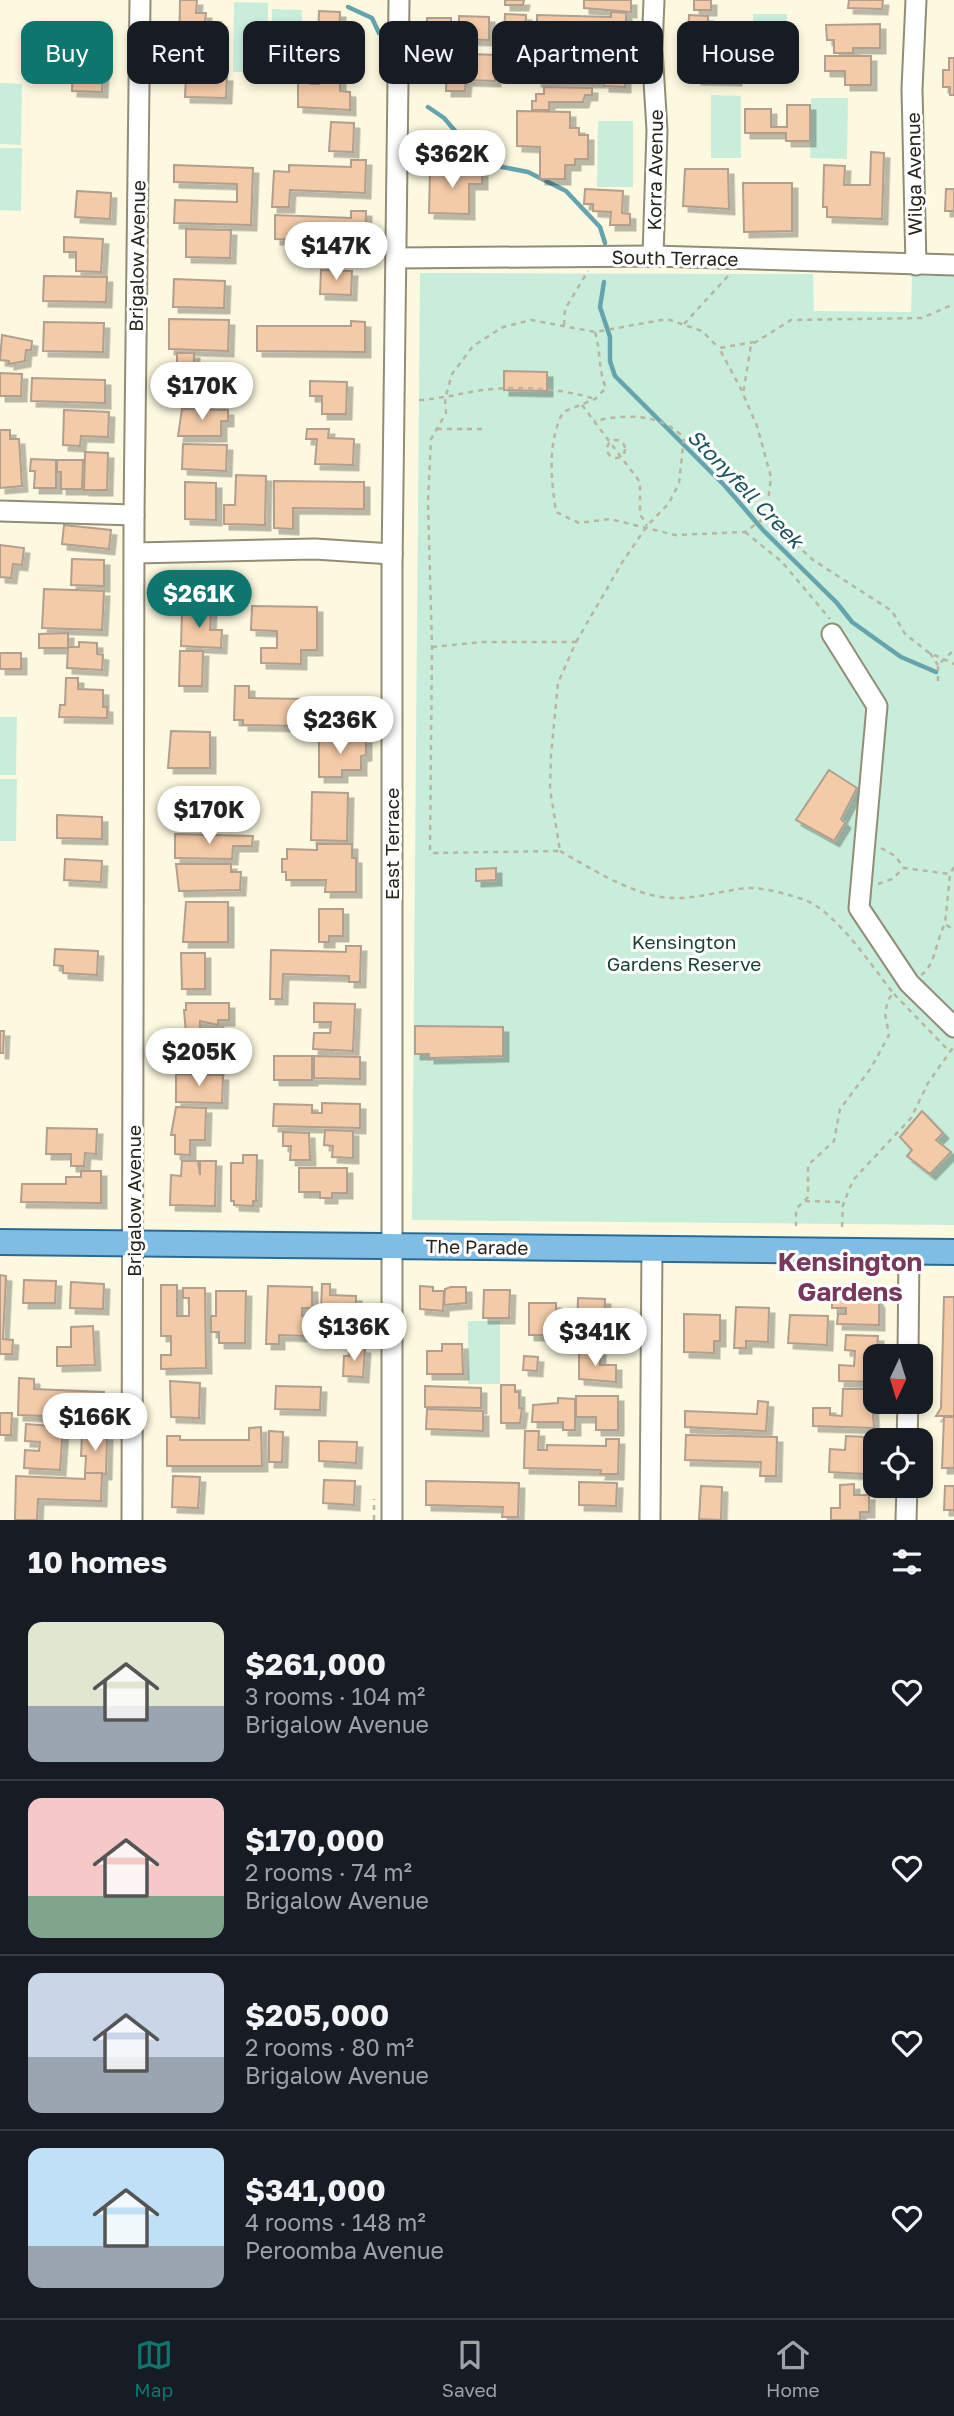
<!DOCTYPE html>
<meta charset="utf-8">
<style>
:root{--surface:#171b24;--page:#242831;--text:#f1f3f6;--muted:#9ea1a6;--line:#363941;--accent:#0f766e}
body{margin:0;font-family:"Golos Text",sans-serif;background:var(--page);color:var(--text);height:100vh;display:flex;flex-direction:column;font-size:26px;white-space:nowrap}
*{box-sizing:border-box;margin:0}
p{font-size:23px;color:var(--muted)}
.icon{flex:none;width:38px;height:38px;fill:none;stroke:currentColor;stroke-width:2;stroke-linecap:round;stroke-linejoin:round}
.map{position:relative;height:1520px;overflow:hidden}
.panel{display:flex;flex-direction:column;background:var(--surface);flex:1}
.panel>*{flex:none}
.top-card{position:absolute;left:21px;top:21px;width:914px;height:63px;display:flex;gap:14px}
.needle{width:46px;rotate:184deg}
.controls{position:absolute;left:863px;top:1344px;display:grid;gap:14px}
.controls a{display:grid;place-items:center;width:70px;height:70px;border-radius:14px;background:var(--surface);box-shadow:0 4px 10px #0003;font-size:35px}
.price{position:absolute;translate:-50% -60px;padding:0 16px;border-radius:24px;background:#fff;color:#222;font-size:23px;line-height:46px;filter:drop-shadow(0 2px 4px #0008)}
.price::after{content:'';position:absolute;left:50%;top:42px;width:21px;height:16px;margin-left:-10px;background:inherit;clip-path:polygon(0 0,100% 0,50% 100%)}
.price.current{background:var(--accent);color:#fff}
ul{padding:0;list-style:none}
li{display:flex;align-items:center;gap:21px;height:175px;padding:0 28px}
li+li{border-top:2px solid var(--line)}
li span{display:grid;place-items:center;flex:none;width:196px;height:140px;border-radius:14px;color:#555}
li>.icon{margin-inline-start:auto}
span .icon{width:84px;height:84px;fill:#fffc;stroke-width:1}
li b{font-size:30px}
h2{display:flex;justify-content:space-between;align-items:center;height:84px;padding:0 28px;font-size:30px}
.pill{padding:0 24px;border-radius:14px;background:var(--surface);box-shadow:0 4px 10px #0003;font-size:24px;line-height:63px}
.pill.current{background:var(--accent);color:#fff}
.tab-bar{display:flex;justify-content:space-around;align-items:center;height:98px;border-top:2px solid var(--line);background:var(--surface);font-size:19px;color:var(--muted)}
.tab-bar a{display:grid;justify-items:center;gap:4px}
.tab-bar .current{color:var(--accent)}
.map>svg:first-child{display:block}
.green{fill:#c8edda}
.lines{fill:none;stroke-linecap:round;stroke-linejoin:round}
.stream{stroke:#65a4ae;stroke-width:4.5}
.building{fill:#f4cba8;stroke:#b29f8e;stroke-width:2;filter:url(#shadow)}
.minor-casing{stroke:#918d76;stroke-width:23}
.major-casing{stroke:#2a6b93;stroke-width:28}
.path{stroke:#b9b5a1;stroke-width:2.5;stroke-dasharray:5 5;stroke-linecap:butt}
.minor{stroke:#fff;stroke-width:19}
.major{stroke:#80bde5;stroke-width:24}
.labels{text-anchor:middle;stroke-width:6;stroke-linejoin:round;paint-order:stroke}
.street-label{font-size:19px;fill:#26241b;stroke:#fff}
.park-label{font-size:19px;fill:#184331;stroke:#fff}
.water-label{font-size:21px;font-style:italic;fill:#1c535b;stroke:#fff}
.district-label{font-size:26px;font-weight:bold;fill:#78385c;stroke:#fff}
</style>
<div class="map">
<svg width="954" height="1520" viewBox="0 0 954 1520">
<defs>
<filter id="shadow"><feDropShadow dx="5.5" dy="5.5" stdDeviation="0" flood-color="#0004"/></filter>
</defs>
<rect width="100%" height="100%" fill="#fdf9e0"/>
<g class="green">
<path d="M234,2L268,3L267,72H233Z"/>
<path d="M272,9L302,10L301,71L271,70Z"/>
<rect x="753" y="14" width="34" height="66"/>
<path d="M0,83L22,84L21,145L0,144Z"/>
<path d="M711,95L741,96V158H711Z"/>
<path d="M811,98H848L847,159L810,158Z"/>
<path d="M598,121H633V187H597Z"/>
<path d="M0,148H22L21,211L0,210Z"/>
<path d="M420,273L813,274L814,311L911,312L912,276H954V1225L412,1220Z"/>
<path d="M0,717H17L16,775H0Z"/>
<path d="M0,779H17L16,841H0Z"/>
<rect x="468" y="1321" width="32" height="63"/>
</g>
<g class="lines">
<g class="stream">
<path d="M348,7L372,18L379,33"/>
<path d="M428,107L444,118L474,153L502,167L528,172L566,191L600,227L605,243"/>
<path d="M604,282L600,307L610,337V361L615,376L725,486L763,530L837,603L852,622L901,657L936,672"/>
</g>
</g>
<g class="building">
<path d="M180,0H197L196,13H206L205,22H221L220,45L208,44V59L179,58Z"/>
<path d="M505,0H524L523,5H505Z"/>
<path d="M584,0H631V12L584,8Z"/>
<rect x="694" y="0" width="17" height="10"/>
<path d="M849,0H883L882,9L848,8Z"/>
<path d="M319,11L340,12L339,41L318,40Z"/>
<path d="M611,12L626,13V38L550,37L549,58L625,59V87L604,86V82L536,81L537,15L611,17Z"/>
<path d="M505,14L526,15L525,38H504Z"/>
<path d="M689,15L708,16L707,42L688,41Z"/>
<path d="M459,16L489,17V40L459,39Z"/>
<path d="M427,18H451V40L427,39Z"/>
<path d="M880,24V48H853V53H834V40H827L826,25Z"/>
<path d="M729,31L749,32L748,70H736V80L696,79L698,48L728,50Z"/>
<path d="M320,43L346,44L345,70L319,69Z"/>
<path d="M85,50L104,51L102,92L72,91L73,55H85Z"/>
<path d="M447,53L496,55L495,81L466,80L465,91H446Z"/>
<path d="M825,56H871V85H845V71H825Z"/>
<path d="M949,58H954V95H950V87H943V70H949Z"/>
<path d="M298,74L312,75L311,84H319L320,76H340V91L350,92V110L298,107Z"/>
<path d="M186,75L227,76L226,98L185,97Z"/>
<path d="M544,87L592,88V95H585L583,102H549V110H532V101H536V94H544Z"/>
<path d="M787,105H810V141H786V133H745V109H771V127H787Z"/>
<path d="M517,111L570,112V128H579V135H588V159H575V165H565V179H540V147L517,146Z"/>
<path d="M331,122L354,123L353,152L329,151Z"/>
<path d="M871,152L884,153L882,219L827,217V207H823L824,165L845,166L844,185H870Z"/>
<path d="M351,160H366L365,193L290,190L289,207H272L274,171L289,172V165L351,167Z"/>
<path d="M174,165L253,168L251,225L174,223L175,200L237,202V184L174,182Z"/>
<path d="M430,168L482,169V184H469V214L429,213Z"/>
<path d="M685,169H728L729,209L683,206Z"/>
<path d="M743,183H792V231L744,232Z"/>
<path d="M585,189L623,191L622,213L630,214V225H610L611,212L593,211V204H584Z"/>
<path d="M946,189H954V211H945Z"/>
<path d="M77,191L111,193L110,219L75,217Z"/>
<path d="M351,211H366L365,245H354V242L275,239V215L351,218Z"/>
<path d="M186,229L231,230L230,258L186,257Z"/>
<path d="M64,237L103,239L101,272L76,271V252H64Z"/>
<path d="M321,270L352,271L351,295L320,294Z"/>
<path d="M44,276L107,277L106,302L43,301Z"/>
<path d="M174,279L225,281L224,308L173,307Z"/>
<path d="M169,319L229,320L228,351L169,349Z"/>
<path d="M351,321L365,322V352L257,351V326H351Z"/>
<path d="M44,322L104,323L103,352L43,351Z"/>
<path d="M2,335L32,341L31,350H26L25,361L9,364V361L0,360Z"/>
<rect x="177" y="353" width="17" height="18"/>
<path d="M504,371L547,372V391L504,390Z"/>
<path d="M0,373L22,374L21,396H0Z"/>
<path d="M185,375L230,377V388H221L220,402L184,400Z"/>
<path d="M32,378L105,380V403L31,401Z"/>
<path d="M310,381L347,382L346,414H322V396H310Z"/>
<path d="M182,409L228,410V421H221V436H178Z"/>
<path d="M64,410L109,412L108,437L81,436L80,446L63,445Z"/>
<path d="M307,429H329L328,438L354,439L353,465L315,464L317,439H306Z"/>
<path d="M0,430H10V439H19L22,486L0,488Z"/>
<path d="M183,444L227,445L226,471L182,469Z"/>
<path d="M85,452L108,453L107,490H84Z"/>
<path d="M31,459L56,460V488H34L35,471H30Z"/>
<path d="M57,460H83L82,489H61V472H57Z"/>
<path d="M236,475L266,476L265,525L224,524V505H235Z"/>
<path d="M274,481L364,482V509L293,508V529L274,528Z"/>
<path d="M185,482L216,483V520L185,519Z"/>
<path d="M64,525L111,530L109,549L62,544Z"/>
<path d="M0,545L24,548L22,565L13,564L11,578L0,577Z"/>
<path d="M72,559L104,560V586L71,585Z"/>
<path d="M216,581L218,602L184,605L183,583Z"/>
<path d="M44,589L104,591L102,630L42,628Z"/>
<path d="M252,606L317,607V650H301V664L261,663V648H277V631L251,630Z"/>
<path d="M182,610L211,611L210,630H222L221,648L181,646Z"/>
<path d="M68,633V648H39V634Z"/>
<path d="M79,642L97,643V654L103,655L102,670L67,668L68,647H79Z"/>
<path d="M180,651H203L202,686H179Z"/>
<rect x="0" y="653" width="21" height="16"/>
<path d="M66,678H78V689L103,690V707H107V718L59,717L60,705H65Z"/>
<path d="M235,686H249V698L362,700L361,731H347V727L243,725V720H234Z"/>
<path d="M171,731L210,732V768H168Z"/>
<path d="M319,738H366V755L361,756V770H342V777H319Z"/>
<path d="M829,770L857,788L841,819L845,823L834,841L796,820Z"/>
<path d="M312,792L348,793L347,841L311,840Z"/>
<path d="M217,800L218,823L173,824L172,801Z"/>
<path d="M57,815L102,817V839L57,838Z"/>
<path d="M175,834L253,836L252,846H233L232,859L175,858Z"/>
<path d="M317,844H352V858H356V892H325L326,880H286V872H282V859H287V849L317,850Z"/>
<path d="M65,859L102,861L101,882L64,880Z"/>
<path d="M176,864H231V872H241L240,890L179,891Z"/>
<path d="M496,868V880L476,881V869Z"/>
<path d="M186,902H228V942H183Z"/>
<path d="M319,909H343V936H329V942H319Z"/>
<path d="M346,946H361L360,982H349V976L283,974L282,999H270L271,950L346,952Z"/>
<path d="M55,949L98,951L97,975L63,973V966L54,965Z"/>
<path d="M181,953H205V989H182Z"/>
<path d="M186,1003H229V1020H218V1025L200,1021V1033H186L184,1010H186Z"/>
<path d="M314,1003L355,1004L353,1051L313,1049L314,1033H330L331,1022H314Z"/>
<path d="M415,1026L503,1027V1056L429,1058V1054H415Z"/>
<path d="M0,1031H4L3,1053H0Z"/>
<path d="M177,1035L218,1036V1070L172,1069V1047H177Z"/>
<rect x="274" y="1056" width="38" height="24"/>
<path d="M314,1056L360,1057V1079L314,1078Z"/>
<path d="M176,1074L223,1075L222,1103L176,1102Z"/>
<path d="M322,1103L360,1104V1128L273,1126L274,1104L312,1105V1113H322Z"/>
<path d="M176,1107L206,1108L205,1140H190V1155L175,1154V1135H171Z"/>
<path d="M922,1111L943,1133L936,1140L951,1152L930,1174L907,1156L912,1150L900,1137Z"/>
<path d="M47,1128L97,1129L96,1154L85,1153L84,1166H71V1154H46Z"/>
<path d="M325,1130L353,1131V1158L332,1157L333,1146L324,1145Z"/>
<path d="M283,1132L309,1133L310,1160H290L291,1146H283Z"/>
<path d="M243,1155H257L256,1201H253V1206L234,1205V1201H231V1163H243Z"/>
<path d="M182,1161H198L200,1175V1161H216L215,1206L170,1205L171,1175L181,1176Z"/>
<path d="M299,1168H347V1193H332V1198H320V1192H299Z"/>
<path d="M81,1171H101V1203L21,1202L22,1184H66V1177H81Z"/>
<path d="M0,1275L6,1276L3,1339L13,1340L12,1354H0Z"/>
<path d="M24,1280L56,1281L55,1303H23Z"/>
<path d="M71,1282L104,1284L103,1309L70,1308Z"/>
<path d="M322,1284H330V1295L356,1296L355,1338L320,1337Z"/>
<path d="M161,1285H177V1316H189V1298H183V1288H205L206,1368L161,1369V1355H171V1336H161Z"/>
<path d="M268,1286L312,1287V1308H302V1316L309,1317L308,1336L279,1335V1344H266Z"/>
<path d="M420,1286L433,1287V1291H444L443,1311L420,1309Z"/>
<path d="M451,1287H466V1303L444,1305L445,1289Z"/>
<path d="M484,1290H510L509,1318H483Z"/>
<path d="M216,1291H246L245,1343H219V1332H211V1316H216Z"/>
<path d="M832,1291H868L875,1296L879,1303V1325L837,1324L838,1314H846V1308H832Z"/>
<path d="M944,1297H954V1416H936L941,1408Z"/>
<path d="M578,1298L605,1299L604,1335L577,1336Z"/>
<rect x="529" y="1303" width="27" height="32"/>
<path d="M736,1307L769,1308L768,1342L746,1341V1348H734Z"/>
<path d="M684,1314L720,1315V1341H714V1353L684,1352Z"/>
<path d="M790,1315L828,1316L827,1345L788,1343Z"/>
<path d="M93,1326L95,1365L57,1366V1347H71V1327Z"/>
<path d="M846,1335L878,1336L875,1382L839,1381V1365L854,1366L855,1351L845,1350Z"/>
<path d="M442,1344H462L463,1374H427V1351H442Z"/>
<path d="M350,1347L365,1348L363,1377L343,1376L344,1356H349Z"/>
<path d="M587,1350H600V1365H616V1382L579,1379V1353H587Z"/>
<path d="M524,1356L538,1357L537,1371L523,1370Z"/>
<path d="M19,1378L34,1379V1389L104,1392L102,1418L18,1415Z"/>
<path d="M170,1381L200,1383L199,1418L171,1417Z"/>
<path d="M501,1385H515V1392H519V1408H522L520,1423H501Z"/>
<path d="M276,1386L321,1387L320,1410L275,1409Z"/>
<path d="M425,1386L481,1388V1408L425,1407Z"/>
<path d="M843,1389H871L874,1428L813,1426V1408H830V1415L842,1416Z"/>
<path d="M576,1396H618V1430H596V1417H576Z"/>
<path d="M558,1398L575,1399V1430H563V1422H532L533,1405L558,1403Z"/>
<path d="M758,1401L768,1402L766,1431L685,1427V1411L757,1414Z"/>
<path d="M427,1409L483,1411V1431L426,1429Z"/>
<path d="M0,1413H12L11,1435H0Z"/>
<path d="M944,1417H954V1468H942Z"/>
<path d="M26,1424L63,1427L60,1470L24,1468L25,1450L39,1451L40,1442L25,1441Z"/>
<path d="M261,1427L262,1466H167V1436H180V1440H249V1428Z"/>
<path d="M269,1431L283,1432L282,1462H269Z"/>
<path d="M525,1431H539L538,1450H547V1445L606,1446V1439H619L618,1474H600L601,1470L524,1468Z"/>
<path d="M82,1434L107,1435L106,1474L85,1473L86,1456H81Z"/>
<path d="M686,1435L777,1437L776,1476H760L761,1462L685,1460Z"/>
<path d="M846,1436L867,1437L865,1474L829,1472L830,1449L845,1450Z"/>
<path d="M319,1441L357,1442L356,1463L319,1461Z"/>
<path d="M85,1473H102L101,1501L38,1499L37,1520H15L16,1476L85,1479Z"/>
<path d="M173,1476L200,1477L198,1508L172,1507Z"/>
<path d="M324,1480L355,1481L354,1505L323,1503Z"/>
<path d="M426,1481L519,1483L518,1517H502L503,1507L426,1505Z"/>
<path d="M579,1482L617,1483L616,1506L579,1505Z"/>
<path d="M854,1484V1495H869V1512H860V1520H831V1508H840V1485Z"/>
<path d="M701,1486L722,1487L721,1520L699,1519Z"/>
<path d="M945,1486H954V1510H944Z"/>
</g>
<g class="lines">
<defs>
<g id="minor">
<path d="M653,256L657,130L652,49L654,0"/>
<path d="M397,258L653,256L954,265"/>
<path d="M916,265L912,89L916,0"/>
<path d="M0,511L134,515"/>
<path d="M135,553L315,549L392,554"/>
<path d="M832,634L877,706L859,908L909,983L954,1027"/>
<path d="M908,1356L909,1252"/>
<path d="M907,1440L908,1402"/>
<path d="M132,1520L134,515L140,0"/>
<path d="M392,1520V566L399,0"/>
<path d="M650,1520L652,1248"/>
<path d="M906,1520L907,1486"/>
</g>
<path id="major" d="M0,1242L954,1252"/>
</defs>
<use href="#minor" class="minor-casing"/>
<use href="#major" class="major-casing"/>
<g class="path">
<path d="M684,324L729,275"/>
<path d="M564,325L565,309L588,271"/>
<path d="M595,332C601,352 598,370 606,388L595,399L563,412C547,444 551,477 556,512L579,523L610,519L675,535L745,532L766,517L771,477L757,426L743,394L751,345L791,320L922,318L954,304"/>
<path d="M742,391L719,348L754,342"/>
<path d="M419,400C440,399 457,394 477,391C514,385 560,388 595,399"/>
<path d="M582,405L640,482V514L647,526"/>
<path d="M437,429H486"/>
<circle cx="616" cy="449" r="9"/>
<path d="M766,517L813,560L892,611L905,634L928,652L954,664"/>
<path d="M745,532L782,562L830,619"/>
<path d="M576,642L623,561L647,526L669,503L679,483L684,438C661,413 626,414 594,421"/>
<path d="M432,647L481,642H576L558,683L551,755L550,789L560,851L432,853"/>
<path d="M930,653L938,665"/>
<path d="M938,681V665L954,650"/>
<path d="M881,848L895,856L904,868"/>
<path d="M430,850L432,647L428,502L431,439L446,413L445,399L452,374L473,346L503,327L531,320L595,332L667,319L702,331L719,348"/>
<path d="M560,851C588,867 630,893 662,897C692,901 718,891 747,888C763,887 790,895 805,900C837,913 872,966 893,993L888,1000L885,1013L889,1035L871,1068L840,1109L834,1141L808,1165V1197L796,1209V1226"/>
<path d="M954,867L950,874L945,924L954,930"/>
<path d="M878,884L892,879L904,868L950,874"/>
<path d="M921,975C936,965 936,939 945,924"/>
<path d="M894,994L950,1052"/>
<path d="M805,1201L843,1202"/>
<path d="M842,1227L843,1205L853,1180L911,1118L928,1083L954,1046"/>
<path d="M374,1520V1499"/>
</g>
<use href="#minor" class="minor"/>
<use href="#major" class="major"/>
</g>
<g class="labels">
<g class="street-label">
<text transform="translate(655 170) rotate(-89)" y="7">Korra Avenue</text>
<text transform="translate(914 174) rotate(-91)" y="7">Wilga Avenue</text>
<text transform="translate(137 256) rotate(-89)" y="7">Brigalow Avenue</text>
<text transform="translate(675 258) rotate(1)" y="7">South Terrace</text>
<text transform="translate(392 844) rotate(-90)" y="7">East Terrace</text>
<text transform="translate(134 1201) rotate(-90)" y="7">Brigalow Avenue</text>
<text transform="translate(477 1247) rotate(1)" y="7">The Parade</text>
</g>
<g class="park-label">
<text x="684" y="949">Kensington<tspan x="684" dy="22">Gardens Reserve</tspan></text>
</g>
<g class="water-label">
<text transform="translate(745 489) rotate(46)" y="7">Stonyfell Creek</text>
</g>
<g class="district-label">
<text x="850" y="1271">Kensington<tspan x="850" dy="30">Gardens</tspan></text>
</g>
</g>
</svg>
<div class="controls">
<a><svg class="needle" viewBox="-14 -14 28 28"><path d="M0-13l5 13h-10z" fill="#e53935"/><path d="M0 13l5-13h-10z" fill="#9ea1a6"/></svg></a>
<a><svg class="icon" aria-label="locate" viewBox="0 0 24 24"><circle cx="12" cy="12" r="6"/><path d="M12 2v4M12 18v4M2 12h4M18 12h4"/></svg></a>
</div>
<b class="price" style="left:452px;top:190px">$362K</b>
<b class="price" style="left:336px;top:282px">$147K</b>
<b class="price" style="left:202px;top:422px">$170K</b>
<b class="price current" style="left:199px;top:630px">$261K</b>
<b class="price" style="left:340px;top:756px">$236K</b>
<b class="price" style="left:209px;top:846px">$170K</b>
<b class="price" style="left:199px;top:1088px">$205K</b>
<b class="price" style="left:354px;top:1363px">$136K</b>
<b class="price" style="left:595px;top:1368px">$341K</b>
<b class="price" style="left:95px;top:1453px">$166K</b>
<div class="top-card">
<a class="pill current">Buy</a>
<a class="pill">Rent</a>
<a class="pill">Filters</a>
<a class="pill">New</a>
<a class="pill">Apartment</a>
<a class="pill">House</a>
</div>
</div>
<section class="panel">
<h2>10 homes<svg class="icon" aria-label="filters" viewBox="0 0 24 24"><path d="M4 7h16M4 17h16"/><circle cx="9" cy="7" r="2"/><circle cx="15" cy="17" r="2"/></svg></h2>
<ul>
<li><span style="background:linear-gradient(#dfe7d0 60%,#9aa5b1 0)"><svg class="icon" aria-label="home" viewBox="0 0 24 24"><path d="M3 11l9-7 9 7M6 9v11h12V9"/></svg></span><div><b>$261,000</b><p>3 rooms · 104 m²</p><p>Brigalow Avenue</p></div><svg class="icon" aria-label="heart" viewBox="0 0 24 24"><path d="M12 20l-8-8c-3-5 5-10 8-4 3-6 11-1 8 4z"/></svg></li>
<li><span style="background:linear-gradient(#f6c9c9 70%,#7fa58c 0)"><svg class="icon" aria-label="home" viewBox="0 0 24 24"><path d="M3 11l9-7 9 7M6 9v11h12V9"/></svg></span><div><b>$170,000</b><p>2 rooms · 74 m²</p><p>Brigalow Avenue</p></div><svg class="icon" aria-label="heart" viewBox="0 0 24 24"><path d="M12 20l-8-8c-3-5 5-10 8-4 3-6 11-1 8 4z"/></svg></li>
<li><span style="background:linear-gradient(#c9d6e8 60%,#9aa5b1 0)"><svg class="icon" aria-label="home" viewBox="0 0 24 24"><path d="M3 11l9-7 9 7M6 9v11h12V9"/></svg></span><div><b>$205,000</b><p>2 rooms · 80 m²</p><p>Brigalow Avenue</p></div><svg class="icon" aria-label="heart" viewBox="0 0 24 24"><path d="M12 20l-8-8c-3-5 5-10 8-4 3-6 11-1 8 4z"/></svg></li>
<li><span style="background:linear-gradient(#bfe0f5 70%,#9aa5b1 0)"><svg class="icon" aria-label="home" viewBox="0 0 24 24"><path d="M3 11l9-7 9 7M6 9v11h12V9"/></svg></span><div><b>$341,000</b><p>4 rooms · 148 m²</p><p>Peroomba Avenue</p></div><svg class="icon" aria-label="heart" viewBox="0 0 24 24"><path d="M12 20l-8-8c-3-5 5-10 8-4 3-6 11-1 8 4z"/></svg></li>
</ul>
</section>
<nav class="tab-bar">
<a class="current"><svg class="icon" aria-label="map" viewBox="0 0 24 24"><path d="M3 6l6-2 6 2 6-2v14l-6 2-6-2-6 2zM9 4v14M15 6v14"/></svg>Map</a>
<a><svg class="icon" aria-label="saved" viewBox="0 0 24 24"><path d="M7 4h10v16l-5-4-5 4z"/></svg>Saved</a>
<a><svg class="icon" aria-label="home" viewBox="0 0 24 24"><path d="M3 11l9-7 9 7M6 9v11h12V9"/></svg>Home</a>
</nav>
